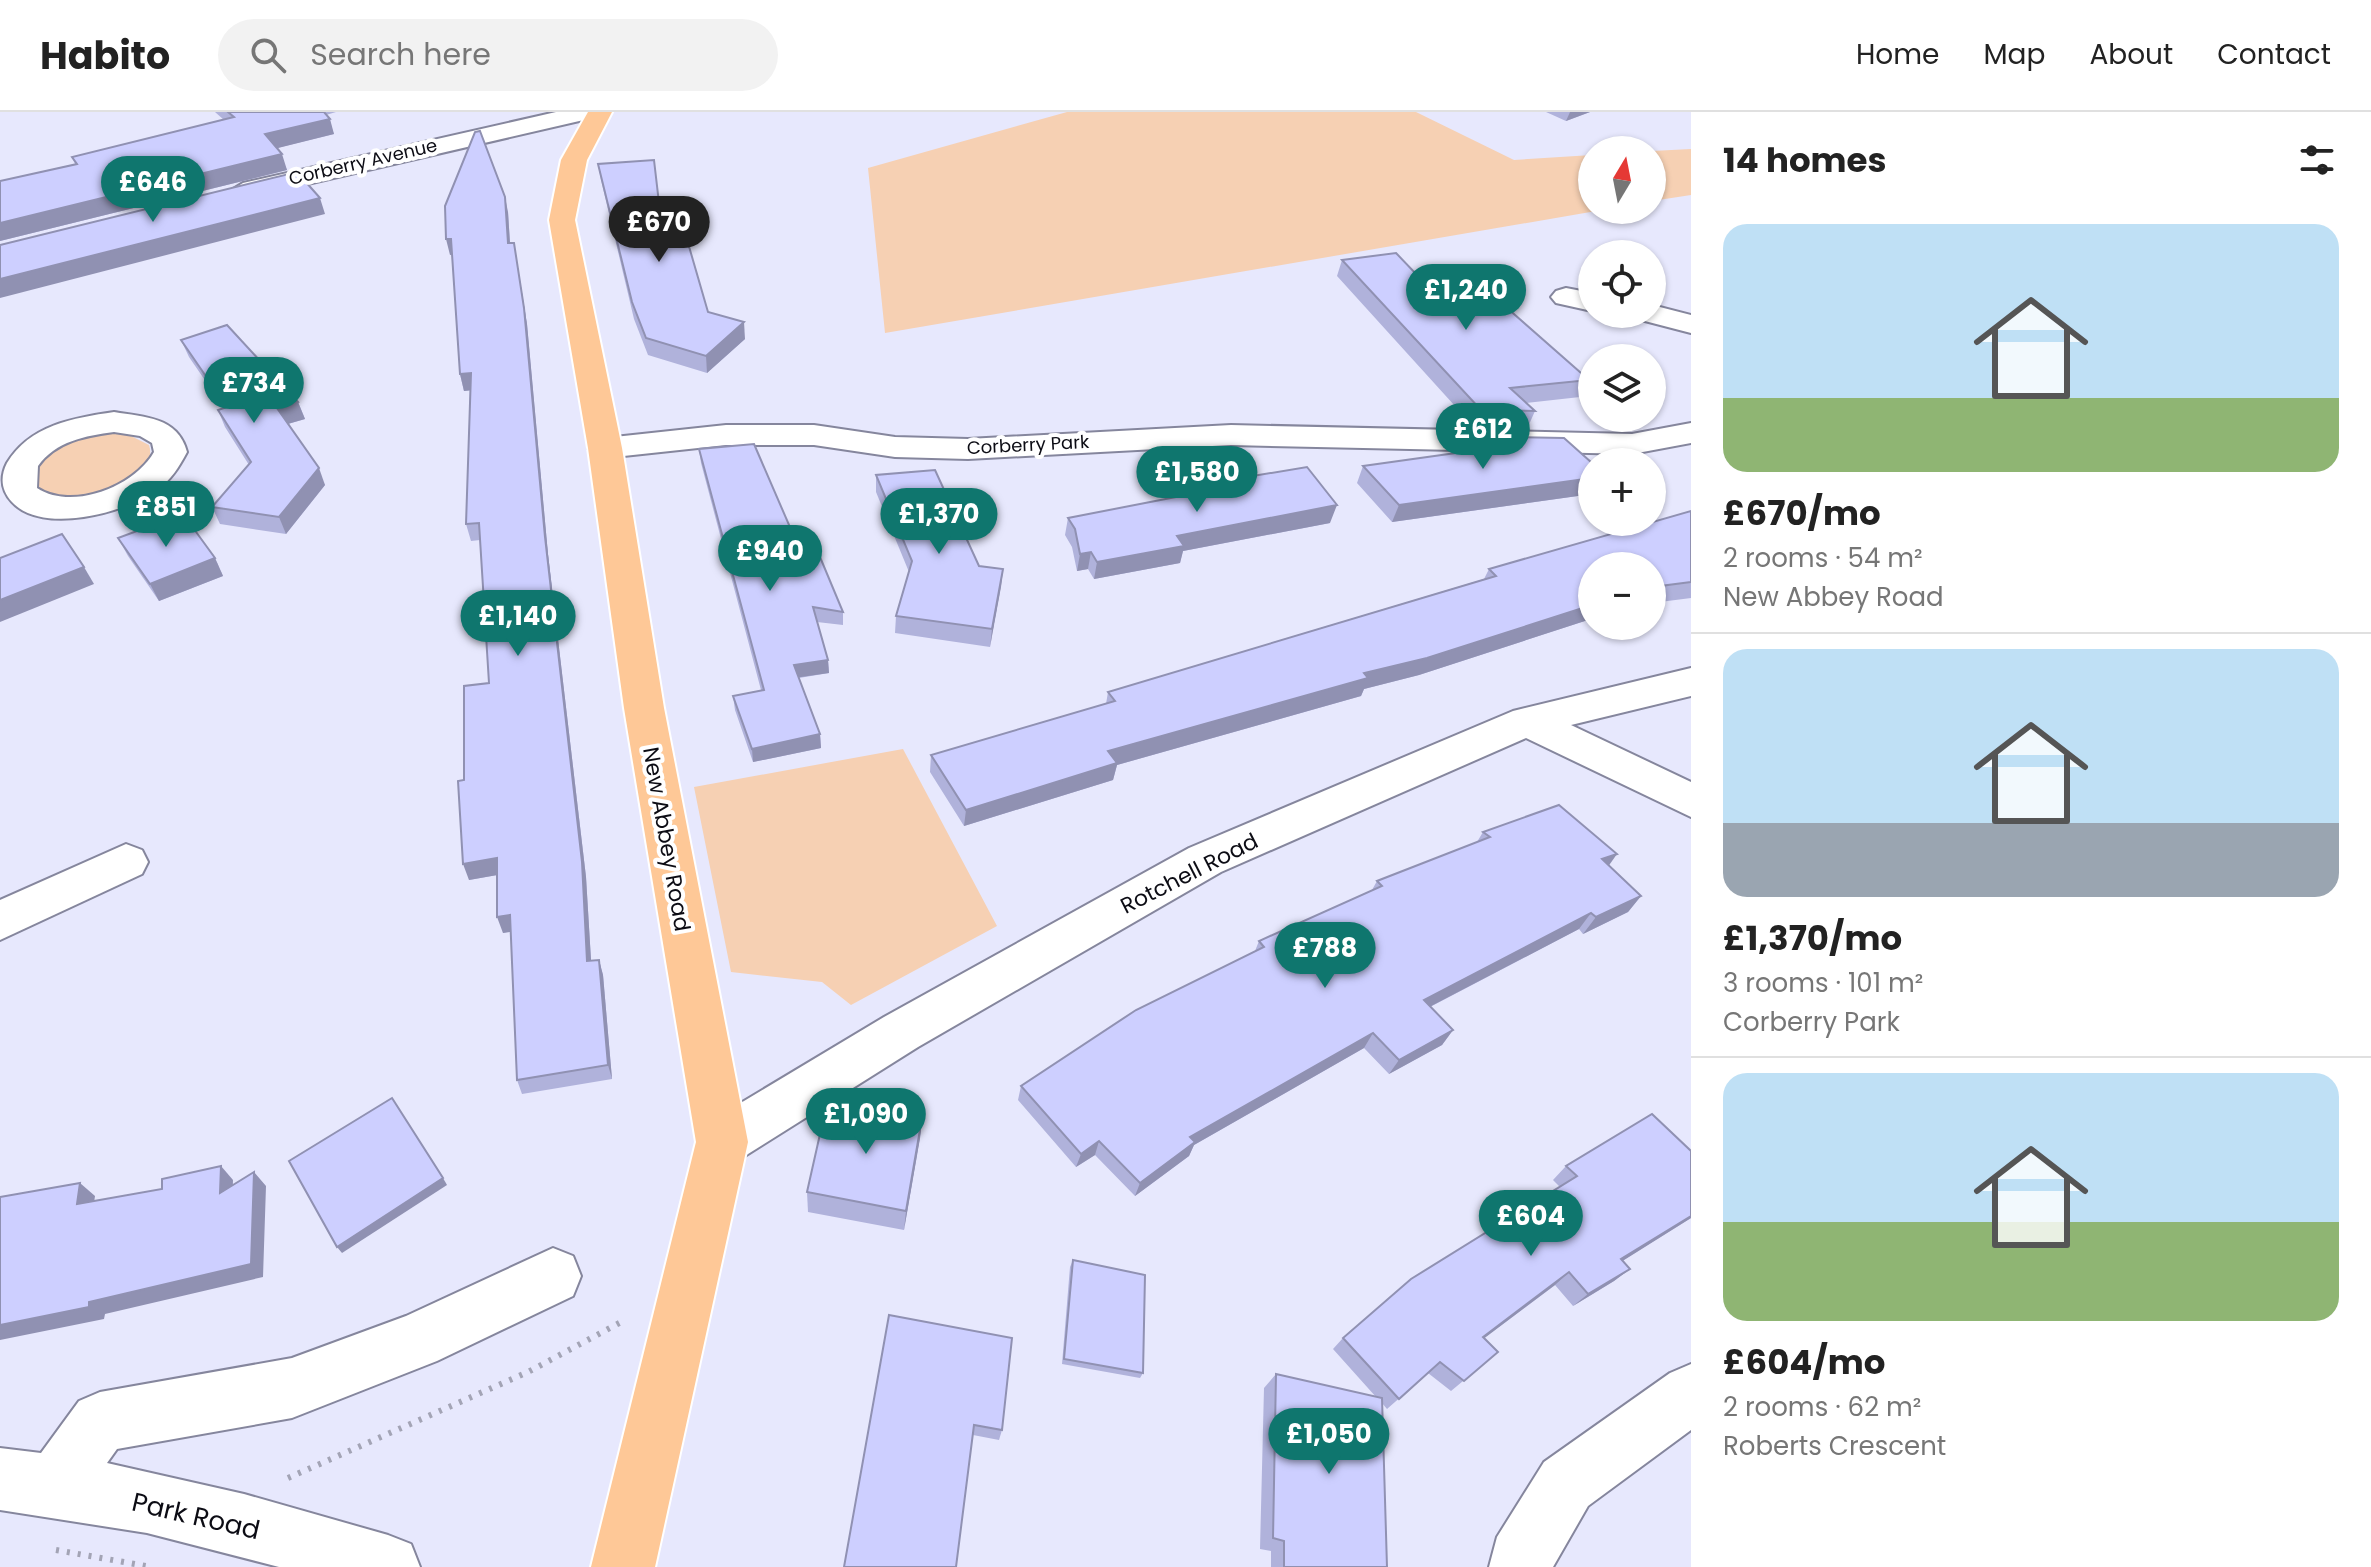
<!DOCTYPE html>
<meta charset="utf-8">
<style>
:root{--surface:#fff;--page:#f2f2f2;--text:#222;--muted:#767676;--line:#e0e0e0;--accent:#0f766e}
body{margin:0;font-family:Poppins,sans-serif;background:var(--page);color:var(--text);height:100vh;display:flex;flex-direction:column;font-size:30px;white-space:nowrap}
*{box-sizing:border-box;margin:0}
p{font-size:26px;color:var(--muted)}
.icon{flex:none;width:44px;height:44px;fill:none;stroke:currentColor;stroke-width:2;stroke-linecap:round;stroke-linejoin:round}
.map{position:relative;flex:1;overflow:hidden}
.drawer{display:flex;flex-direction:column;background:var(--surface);width:680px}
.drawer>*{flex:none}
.needle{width:52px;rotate:10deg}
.tools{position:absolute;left:1578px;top:24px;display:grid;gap:16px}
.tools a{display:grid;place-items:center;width:88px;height:88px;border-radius:50%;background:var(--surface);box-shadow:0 2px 6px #0004;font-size:40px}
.price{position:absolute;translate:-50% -68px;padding:0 18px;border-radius:28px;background:var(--accent);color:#fff;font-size:26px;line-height:52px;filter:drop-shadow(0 2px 4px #0008)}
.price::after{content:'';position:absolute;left:50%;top:48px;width:24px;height:18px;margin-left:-12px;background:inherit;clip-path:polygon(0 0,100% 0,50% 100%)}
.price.on{background:#222;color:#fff}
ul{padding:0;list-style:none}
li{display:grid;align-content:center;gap:16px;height:424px;padding:0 32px}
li+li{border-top:2px solid var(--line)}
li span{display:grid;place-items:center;height:248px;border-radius:24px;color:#555}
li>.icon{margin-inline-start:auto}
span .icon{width:144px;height:144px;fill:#fffc;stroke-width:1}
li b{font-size:34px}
h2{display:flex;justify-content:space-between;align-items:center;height:96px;padding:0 32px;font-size:34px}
header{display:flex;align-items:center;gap:48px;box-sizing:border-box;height:112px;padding:0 40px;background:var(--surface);border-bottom:2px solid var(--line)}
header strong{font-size:38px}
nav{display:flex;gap:44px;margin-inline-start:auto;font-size:28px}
.search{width:560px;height:72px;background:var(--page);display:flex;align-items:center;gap:20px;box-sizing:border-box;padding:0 28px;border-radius:44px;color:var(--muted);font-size:30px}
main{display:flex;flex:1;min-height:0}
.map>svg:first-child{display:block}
.green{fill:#f6d0b3}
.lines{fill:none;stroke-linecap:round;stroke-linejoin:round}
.minor-casing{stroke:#85869d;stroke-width:4}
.major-casing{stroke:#fff;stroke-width:4}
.path{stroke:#a3a4b5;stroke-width:6;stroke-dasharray:3 8;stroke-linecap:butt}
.minor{fill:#fff;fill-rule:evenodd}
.major{fill:#fec897;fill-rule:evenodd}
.wall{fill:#b0b2db}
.shaded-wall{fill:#9091b2}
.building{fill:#cdcfff;stroke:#9091b2;stroke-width:2}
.labels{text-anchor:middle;stroke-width:8;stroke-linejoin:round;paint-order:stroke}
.far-street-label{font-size:18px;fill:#0c0c14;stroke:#fff}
.street-label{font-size:22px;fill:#0c0c14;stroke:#fff}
.near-street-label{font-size:26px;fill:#0c0c14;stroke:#fff}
</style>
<header>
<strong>Habito</strong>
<div class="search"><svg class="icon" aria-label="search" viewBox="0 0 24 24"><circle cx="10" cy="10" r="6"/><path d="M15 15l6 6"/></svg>Search here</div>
<nav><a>Home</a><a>Map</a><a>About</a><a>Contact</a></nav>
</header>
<main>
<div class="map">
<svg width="1691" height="1455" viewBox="0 0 1691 1455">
<rect width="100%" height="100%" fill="#e7e8fd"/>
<g class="green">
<path d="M1067,0H1416L1514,48L1592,43V98H1602L885,221L868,56Z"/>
<path d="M1691,37V83L1652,89V39Z"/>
<path d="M111,320L127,322L149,333C164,376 34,413 34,359C51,332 80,324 111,320Z"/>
<path d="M903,637L997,814L851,893L822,870L731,860L694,675Z"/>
</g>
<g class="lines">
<defs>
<g id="minor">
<path d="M556,0H600L588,7L243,87L230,79L243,71Z"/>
<path d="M1566,176L1592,181V199L1556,191L1551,185L1556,179Z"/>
<path d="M1652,193L1691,203V221L1641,208L1636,202H1652Z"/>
<path d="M114,300C145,305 178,305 187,340C179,355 171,368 157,378C125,401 42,423 12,390C1,378 0,365 7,351C30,313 73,306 114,300ZM114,320L140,324L152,331L154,340C134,375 72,399 37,376L38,354C56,329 85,324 114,320Z"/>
<path d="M1691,311V331L1632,342L1231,333L968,347L895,345L814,333H726L605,346L593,343L588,336L593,329L605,326L726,313H814L895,325L968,327L1231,313L1632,322Z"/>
<path d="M1691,556V584L1571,613L1691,670V705L1526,626L1221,760L918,935L740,1047L722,1054L704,1047L696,1030L704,1013L884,905L1189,736L1513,599Z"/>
<path d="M126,732L142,738L148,750L142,762L0,828V788Z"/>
<path d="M553,1136L573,1144L581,1164L573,1184L437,1249L292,1306L117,1337L107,1351L244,1382L388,1423L411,1432L420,1455H279L147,1421L0,1398V1336L41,1341L79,1289L100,1280L292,1246L406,1204Z"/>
<path d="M1691,1252V1318L1588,1394L1553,1455H1489L1497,1425L1544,1350L1670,1261Z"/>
</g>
<path id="major" d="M588,0H612L587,48L575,108L622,336L664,596L748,1030L655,1455H591L696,1030L624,596L588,336L549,108L561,48Z"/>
</defs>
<use href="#minor" class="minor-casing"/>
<use href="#major" class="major-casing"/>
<g class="path">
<path d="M288,1366L528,1260L623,1209"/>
<path d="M56,1438L152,1455"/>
</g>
<use href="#minor" class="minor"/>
<use href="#major" class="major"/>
</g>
<g class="wall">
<path d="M215,0H336L326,3L334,22L277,36L287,58L0,129V69L75,52L72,45L224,8Z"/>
<path d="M1546,0H1590L1566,9Z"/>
<path d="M598,52L659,91L670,133L708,200L745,227L707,261L648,243L634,207L601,68Z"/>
<path d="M508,100L510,131H514L527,212L548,442L586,765L591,849L599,848L603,863L612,967L522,982L517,968L511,819L503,821L497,763L469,768L464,668L489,571L480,428L471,429L466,412L470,278L464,279L460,262L452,143H450Z"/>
<path d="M1342,148L1416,162L1589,268L1580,285L1526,291L1535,299L1527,317L1474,315L1337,164Z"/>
<path d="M181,228L298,290L305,307L288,312L325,373L286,422L220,412L212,395L249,353L225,315L218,298L224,296L189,245Z"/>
<path d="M1505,325L1592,351V382L1392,410L1357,371L1363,354L1500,335Z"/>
<path d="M699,337L799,436L843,500V513L817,510L828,548L829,561L799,566L820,622L821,636L753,650L735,598L733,584L761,578L701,351Z"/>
<path d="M876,363L979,454L1003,457L990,535L895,521L896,504L909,460L876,380Z"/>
<path d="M1217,370L1330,411L1183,439L1180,451L1094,467L1088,457L1077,459L1072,435L1065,423L1068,406L1216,377Z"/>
<path d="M1691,400V486L1652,491V454H1592L1591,507L1419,563L1364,577L1361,584L1117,653L1113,668L964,714L930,660L931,643L1106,592L1108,580L1484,467L1489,457Z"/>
<path d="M118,426L215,446L223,464L159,489L128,444Z"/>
<path d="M1483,720L1609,753L1641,784L1628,800L1583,822L1579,817L1430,895L1453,918L1442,933L1389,962L1364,936L1194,1033L1189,1044L1135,1084L1095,1043L1076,1055L1018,988L1021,974L1255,839L1259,829L1372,778L1377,769L1477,730Z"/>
<path d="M922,1006L920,1026L904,1118L808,1100L807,1080Z"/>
<path d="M1691,1039V1106L1622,1149L1630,1157L1614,1169L1573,1194L1555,1173L1484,1226L1498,1240L1451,1279L1428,1261L1387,1297L1382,1291L1387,1455H1271V1439L1260,1437L1264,1276L1276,1262L1376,1285L1333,1237L1343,1226L1560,1075L1553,1068L1566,1054Z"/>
<path d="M1073,1148L1143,1261L1140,1266L1062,1252L1070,1155Z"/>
<path d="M889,1203L1002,1318L999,1328L973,1323Z"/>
</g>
<g class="shaded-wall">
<path d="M1570,0H1590L1566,9Z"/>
<path d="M330,7L334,22L270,38L265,22Z"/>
<path d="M282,42L287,58L0,129V111Z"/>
<path d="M505,85L508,100L511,147L508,131Z"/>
<path d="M320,86L325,102L0,186V167Z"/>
<path d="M446,127H451L455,142L450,143Z"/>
<path d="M514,131L527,212L548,442L586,765L592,864L587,849Z"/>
<path d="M744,210L745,227L707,261L706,244Z"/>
<path d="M471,261L475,278L464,279L460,262Z"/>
<path d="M298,290L305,307L284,313L277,296Z"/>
<path d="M319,356L325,373L286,422L279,405Z"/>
<path d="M1592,366V382L1392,410L1399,393Z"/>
<path d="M1337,393L1330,411L1183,439L1180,451L1094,467L1097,450L1177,424Z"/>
<path d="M1091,440L1088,457L1077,459L1080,442Z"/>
<path d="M215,446L223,464L159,489L150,472Z"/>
<path d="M84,455L94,472L0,510V488Z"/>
<path d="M1003,457L1001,475L990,535L992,517Z"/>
<path d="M1592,493L1591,507L1419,563L1364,577L1361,584L1117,653L1113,668L964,714L966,698L1108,639Z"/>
<path d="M828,548L829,561L794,566V553Z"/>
<path d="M820,622L821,636L753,650L752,637Z"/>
<path d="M1617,742L1605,759L1602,747Z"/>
<path d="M497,746L503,762L469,768L463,752Z"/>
<path d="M1641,784L1628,800L1583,822L1596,805Z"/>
<path d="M1591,801L1579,817L1414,903L1424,888Z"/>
<path d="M510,803L516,819L503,821L497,805Z"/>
<path d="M599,848L603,863L612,967L608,953Z"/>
<path d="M1453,918L1442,933L1389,962L1399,948Z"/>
<path d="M1373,921L1364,936L1194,1033L1189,1044L1135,1084L1140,1071L1190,1025Z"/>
<path d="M922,1006L920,1026L904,1118L906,1099Z"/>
<path d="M1099,1029L1095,1043L1076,1055L1081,1042Z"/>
<path d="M221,1054L233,1068L232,1095L220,1081Z"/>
<path d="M254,1060L266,1074L263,1165L105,1202L104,1207L0,1228V1213L89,1190Z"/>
<path d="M443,1066L447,1073L342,1141L337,1135Z"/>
<path d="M80,1071L95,1084L92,1105L77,1092Z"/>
<path d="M1691,1104V1106L1605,1160L1621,1147Z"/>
<path d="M1630,1157L1614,1169L1573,1194L1588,1182Z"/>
<path d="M1569,1160L1555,1173L1470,1237L1483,1225Z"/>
</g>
<g class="building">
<path d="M228,0H324L330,7L265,22L282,42L0,111V69L77,52L72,45L234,5Z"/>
<path d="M480,19L505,85L508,131H514L524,196L545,425L582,750L587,849L599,848L608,953L517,968L510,803L497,805V746L463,752L458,669L464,668V574L489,571L479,411L466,412L471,261L460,262L451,127H446L445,94L475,20Z"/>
<path d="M654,48L659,91L670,133L688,131L708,200L744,210L706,244L646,226L632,190L598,52Z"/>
<path d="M297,60L320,86L0,167V133Z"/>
<path d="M1396,141L1416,162L1464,158L1589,268L1510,276L1535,299L1481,298L1342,148Z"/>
<path d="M227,213L298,290L277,296L319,356L279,405L212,395L251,350L218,298L227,295L181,228Z"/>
<path d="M1505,325L1564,326L1592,351V366L1399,393L1363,354L1513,333Z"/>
<path d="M754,332L799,436L815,433L843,500L813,495L828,548L794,553L820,622L752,637L733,584L764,578L699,337Z"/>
<path d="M1307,355L1337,393L1177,424L1184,434L1097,450L1091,440L1080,442L1075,417L1068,406L1222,376L1217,370Z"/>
<path d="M935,358L979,454L1003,457L992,517L896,504L912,449L876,363Z"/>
<path d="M1691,399V470L1652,475V454H1592V493L1427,546L1364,561L1368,566L1108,639L1117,651L966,698L931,643L1115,589L1108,580L1496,464L1489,457Z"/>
<path d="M183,402L215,446L150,472L118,426Z"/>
<path d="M62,422L84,455L0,488V446Z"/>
<path d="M1559,693L1617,742L1602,747L1641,784L1596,805L1591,801L1424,888L1453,918L1399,948L1373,921L1190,1025L1195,1030L1140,1071L1099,1029L1081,1042L1021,974L1136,898L1264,835L1259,829L1382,774L1377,769L1490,725L1483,720Z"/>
<path d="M392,986L443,1066L337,1135L289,1049Z"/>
<path d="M827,991L922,1006L906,1099L807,1080Z"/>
<path d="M1652,1002L1691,1039V1104L1621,1147L1630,1157L1588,1182L1569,1160L1483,1225L1498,1240L1464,1269L1440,1250L1399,1287L1343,1226L1411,1167L1577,1064L1566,1054Z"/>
<path d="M221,1054L220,1081L254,1060L251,1152L89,1190V1195L0,1213V1085L80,1071L77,1092L162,1077V1067Z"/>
<path d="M1073,1148L1145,1163L1143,1261L1064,1247Z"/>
<path d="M889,1203L1012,1226L1002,1318L974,1313L956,1455H844Z"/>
<path d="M1276,1262L1382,1286L1387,1455H1284V1429L1273,1426Z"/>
</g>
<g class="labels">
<g class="far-street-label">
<text transform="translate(363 50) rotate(-13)" y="6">Corberry Avenue</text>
<text transform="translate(1028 333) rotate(-3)" y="6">Corberry Park</text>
</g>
<g class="street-label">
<text transform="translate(667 727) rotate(80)" y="8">New Abbey Road</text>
<text transform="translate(1189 761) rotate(-27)" y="8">Rotchell Road</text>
</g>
<g class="near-street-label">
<text transform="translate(196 1404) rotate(13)" y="9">Park Road</text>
</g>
</g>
</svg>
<div class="tools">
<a><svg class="needle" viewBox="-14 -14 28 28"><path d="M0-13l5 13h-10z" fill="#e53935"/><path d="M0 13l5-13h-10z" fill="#767676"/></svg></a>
<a><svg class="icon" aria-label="locate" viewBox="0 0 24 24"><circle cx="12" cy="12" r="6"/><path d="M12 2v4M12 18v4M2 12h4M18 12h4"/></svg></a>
<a><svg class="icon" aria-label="layers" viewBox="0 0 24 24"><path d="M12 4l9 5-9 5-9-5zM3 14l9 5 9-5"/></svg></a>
<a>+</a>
<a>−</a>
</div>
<b class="price" style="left:153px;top:112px">£646</b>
<b class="price on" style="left:659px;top:152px">£670</b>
<b class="price" style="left:1466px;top:220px">£1,240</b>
<b class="price" style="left:254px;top:313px">£734</b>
<b class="price" style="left:1483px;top:359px">£612</b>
<b class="price" style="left:1197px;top:402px">£1,580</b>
<b class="price" style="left:166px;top:437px">£851</b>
<b class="price" style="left:939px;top:444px">£1,370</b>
<b class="price" style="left:770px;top:481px">£940</b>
<b class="price" style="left:518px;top:546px">£1,140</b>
<b class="price" style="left:1325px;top:878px">£788</b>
<b class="price" style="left:866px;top:1044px">£1,090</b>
<b class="price" style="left:1531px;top:1146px">£604</b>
<b class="price" style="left:1329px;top:1364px">£1,050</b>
</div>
<section class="drawer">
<h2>14 homes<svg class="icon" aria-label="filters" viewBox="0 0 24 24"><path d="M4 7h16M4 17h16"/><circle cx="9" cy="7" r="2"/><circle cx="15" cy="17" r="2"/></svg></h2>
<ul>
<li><span style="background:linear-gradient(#bfe0f5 70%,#8fb573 0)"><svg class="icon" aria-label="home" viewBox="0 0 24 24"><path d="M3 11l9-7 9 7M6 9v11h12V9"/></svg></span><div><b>£670/mo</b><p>2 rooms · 54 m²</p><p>New Abbey Road</p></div></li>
<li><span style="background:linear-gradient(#bfe0f5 70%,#9aa5b1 0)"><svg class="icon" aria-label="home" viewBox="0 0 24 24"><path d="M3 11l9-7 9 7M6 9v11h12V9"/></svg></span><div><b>£1,370/mo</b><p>3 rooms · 101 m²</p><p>Corberry Park</p></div></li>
<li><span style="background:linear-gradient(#bfe0f5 60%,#8fb573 0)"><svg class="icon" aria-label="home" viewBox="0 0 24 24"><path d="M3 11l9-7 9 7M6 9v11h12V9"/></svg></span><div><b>£604/mo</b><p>2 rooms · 62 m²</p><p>Roberts Crescent</p></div></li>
</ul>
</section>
</main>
